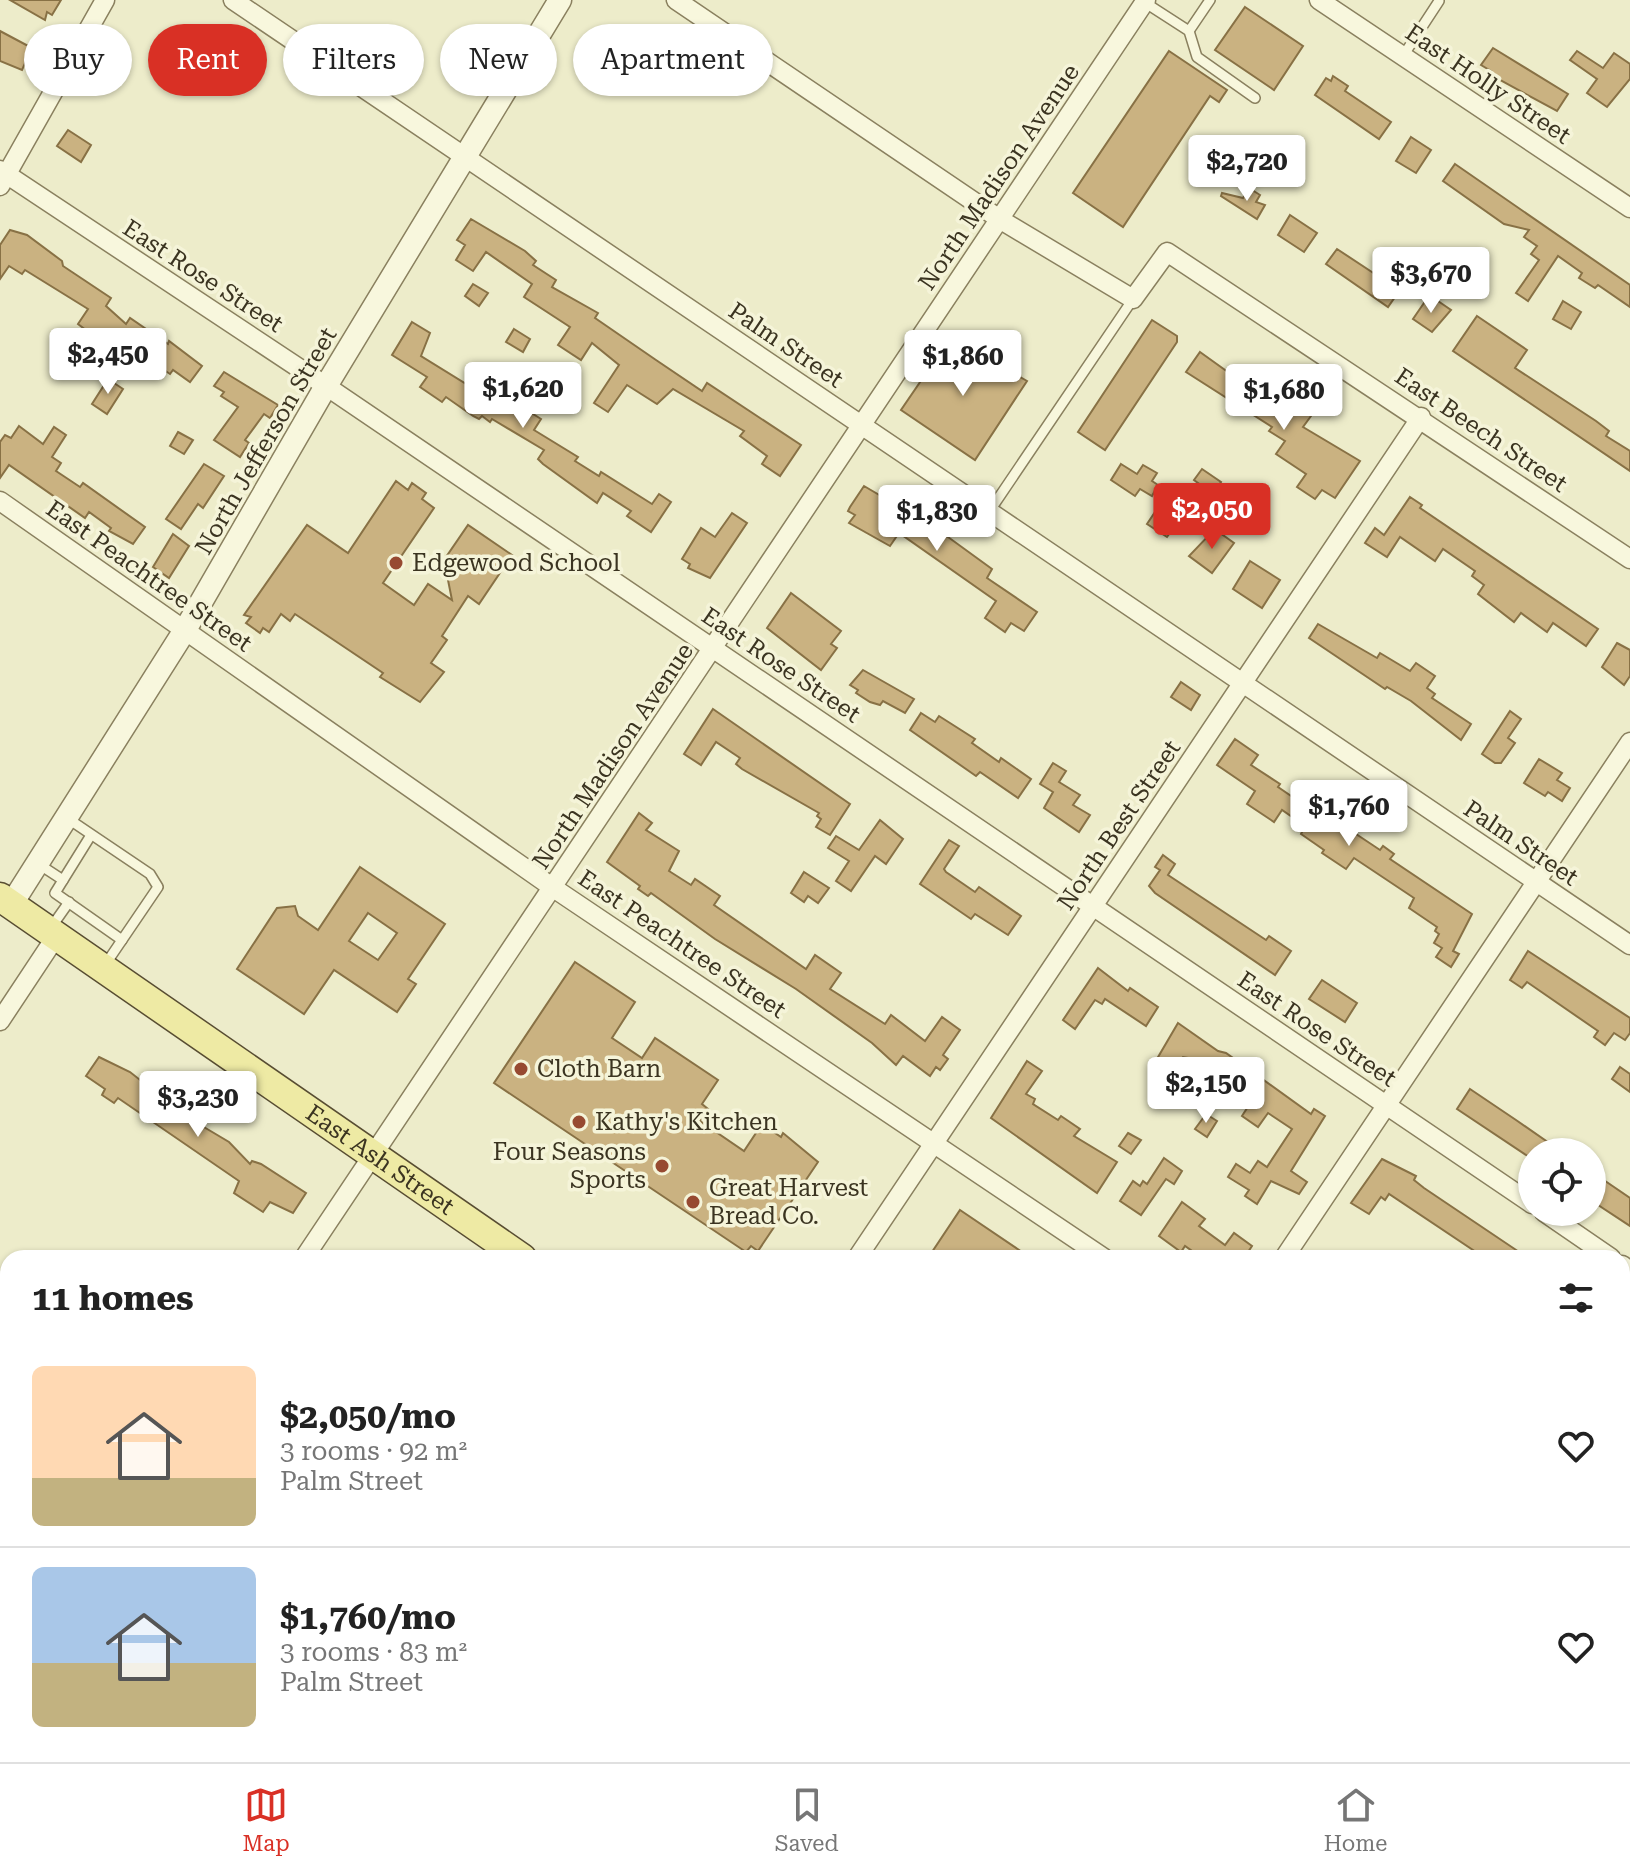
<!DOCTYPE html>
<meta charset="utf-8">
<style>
:root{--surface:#fff;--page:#f2f2f2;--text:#222;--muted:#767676;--line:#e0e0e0;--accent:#d93025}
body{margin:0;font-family:"Roboto Serif",serif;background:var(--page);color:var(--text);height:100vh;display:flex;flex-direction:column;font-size:30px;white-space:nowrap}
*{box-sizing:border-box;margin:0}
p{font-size:26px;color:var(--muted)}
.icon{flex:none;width:44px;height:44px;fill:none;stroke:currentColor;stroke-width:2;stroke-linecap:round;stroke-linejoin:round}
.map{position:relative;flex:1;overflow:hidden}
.details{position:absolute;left:0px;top:1250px;width:1630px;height:512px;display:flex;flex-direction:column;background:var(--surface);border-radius:24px 24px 0 0;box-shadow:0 2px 6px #0004}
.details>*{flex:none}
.top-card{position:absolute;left:24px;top:24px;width:800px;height:72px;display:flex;gap:16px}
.buttons{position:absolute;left:1518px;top:1138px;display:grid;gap:16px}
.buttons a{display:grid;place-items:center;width:88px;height:88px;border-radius:50%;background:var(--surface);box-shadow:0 2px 6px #0004;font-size:40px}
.price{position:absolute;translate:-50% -68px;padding:0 18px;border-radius:8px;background:#fff;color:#222;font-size:26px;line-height:52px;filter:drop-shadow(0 2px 4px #0008)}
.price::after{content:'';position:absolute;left:50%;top:48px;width:24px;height:18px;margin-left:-12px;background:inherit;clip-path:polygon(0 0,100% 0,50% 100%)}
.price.on{background:var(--accent);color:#fff}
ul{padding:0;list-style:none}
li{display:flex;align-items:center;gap:24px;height:200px;padding:0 32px}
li+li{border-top:2px solid var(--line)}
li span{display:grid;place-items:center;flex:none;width:224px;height:160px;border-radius:12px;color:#555}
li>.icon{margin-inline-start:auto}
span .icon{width:96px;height:96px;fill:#fffc;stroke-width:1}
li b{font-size:34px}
h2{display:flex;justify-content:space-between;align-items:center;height:96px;padding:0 32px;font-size:34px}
.tag{padding:0 28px;border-radius:36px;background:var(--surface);box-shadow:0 2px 6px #0004;font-size:28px;line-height:72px}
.tag.on{background:var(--accent);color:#fff}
.tabs{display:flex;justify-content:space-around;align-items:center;height:112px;border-top:2px solid var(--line);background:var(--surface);font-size:22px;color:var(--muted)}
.tabs a{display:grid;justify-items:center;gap:4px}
.tabs .on{color:var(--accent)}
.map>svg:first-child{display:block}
.building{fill:#cab281;stroke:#887145;stroke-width:2;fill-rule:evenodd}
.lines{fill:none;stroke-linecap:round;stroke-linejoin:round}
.service-casing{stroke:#8a805f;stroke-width:12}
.minor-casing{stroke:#8a805f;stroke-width:21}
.tertiary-casing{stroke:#8a805f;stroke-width:25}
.primary-casing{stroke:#584d32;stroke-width:31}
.service{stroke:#f8f7dd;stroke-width:9}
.minor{stroke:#f8f7dd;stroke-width:18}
.tertiary{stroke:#f8f7dd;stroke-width:22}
.primary{stroke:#eeeaa4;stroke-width:28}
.poi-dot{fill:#974a31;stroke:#f5f4d9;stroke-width:3}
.labels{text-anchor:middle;stroke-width:7;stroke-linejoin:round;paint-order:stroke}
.street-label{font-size:24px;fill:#3b3421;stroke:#f5f4d9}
.poi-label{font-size:24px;fill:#3b3421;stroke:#f5f4d9;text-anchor:start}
</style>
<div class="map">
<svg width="1630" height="1762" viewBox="0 0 1630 1762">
<rect width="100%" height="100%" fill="#edecca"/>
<g class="building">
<path d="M10,0H61L52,15L47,12L45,20Z"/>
<path d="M1245,7L1303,46L1274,90L1215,50Z"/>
<path d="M0,31L32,48L22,70L0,61Z"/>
<path d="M1493,48L1568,94L1557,111L1489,74L1491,71L1481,65Z"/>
<path d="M1169,51L1227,90L1219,102L1210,96L1123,227L1073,193Z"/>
<path d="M1577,51L1603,68L1614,53L1630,64V79L1607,107L1587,93L1597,79L1570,60Z"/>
<path d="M1333,76L1348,86L1345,91L1391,122L1379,139L1315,95L1326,78L1331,81Z"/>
<path d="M68,130L91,145L81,162L57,146Z"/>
<path d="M1411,137L1431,150L1416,173L1396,161Z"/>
<path d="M1455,164L1630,285V307L1598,285L1595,288L1579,278L1582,273L1558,256L1528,301L1516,293L1539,260L1531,254L1537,246L1524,237L1529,230L1504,224L1443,181Z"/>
<path d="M1249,188L1260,195L1256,202L1265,205L1257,219L1221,196L1222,193L1243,198Z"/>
<path d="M1290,215L1317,233L1304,252L1278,235Z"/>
<path d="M471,219L525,251L536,261L533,265L556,280L552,287L598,313L595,318L656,360L702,391L707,383L801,445L780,476L762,464L767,456L740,436L744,431L673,389L657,404L627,385L608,412L594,403L619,365L592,343L581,360L558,345L570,327L524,297L532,284L486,252L473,271L456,260L465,245L457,240Z"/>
<path d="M10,230L27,235L62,261L63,266L111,298L106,306L126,324L130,318L168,344L169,341L202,366L190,382L173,370L170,374L142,355L134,367L78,324L88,309L25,270L22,274L9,266L0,279V245Z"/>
<path d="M1337,249L1387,282L1390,278L1402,287L1388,307L1326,264Z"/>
<path d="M473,284L488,293L479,306L465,296Z"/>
<path d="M1426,300L1435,305L1438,301L1451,310L1432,332L1413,319Z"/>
<path d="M1563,301L1581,312L1571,329L1553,319Z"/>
<path d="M1477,316L1527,350L1515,368L1596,421L1609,431L1606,436L1630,451V471L1453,351Z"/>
<path d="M1152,320L1177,336V342L1105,450L1078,432Z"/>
<path d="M412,322L430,333L421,356L476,390L478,386L491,395L495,390L541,419L534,430L578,457L575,461L599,476L601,472L652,504L659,494L671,502L651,532L627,516L631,511L603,493L597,503L543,464L538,459L544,450L492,419L490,422L482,416L479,419L473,416L446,397L442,402L420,387L427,377L392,355Z"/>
<path d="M514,329L530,339L523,352L506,342Z"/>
<path d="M953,334L972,347L968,354L1003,378L1008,370L1027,381L975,460L901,410Z"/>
<path d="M1200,352L1253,390L1255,387L1268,396L1264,401L1288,417L1296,405L1311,416L1303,427L1360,461L1335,498L1322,490L1315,499L1297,487L1306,474L1276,454L1285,441L1269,431L1272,427L1186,372Z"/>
<path d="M224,372L278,405L270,418L264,414L245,440L249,443L240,457L214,440L238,407L221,396L224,392L214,386Z"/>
<path d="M108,379L123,389L107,414L92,404Z"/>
<path d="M19,426L43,444L54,427L66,435L52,457L61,463L56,471L80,487L83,483L145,527L133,544L109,531L111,528L89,512L85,518L9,465L0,478V442L5,435L11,438Z"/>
<path d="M178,432L193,440L184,454L170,446Z"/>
<path d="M204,464L224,476L203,508L198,504L181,529L166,519Z"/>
<path d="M1121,464L1137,474L1143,465L1157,473L1152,481L1158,485L1152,496L1140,489L1135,496L1111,480Z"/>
<path d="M1202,469L1221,482L1213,494L1194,480Z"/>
<path d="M396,481L408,490L412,483L426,493L422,499L434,508L383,583L414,605L428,584L452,600L444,560L468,525L512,555L479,604L468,596L442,636L447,640L431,663L444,672L420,702L380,677L383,673L295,614L290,621L281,614L269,632L263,628L260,633L246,623L251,617L244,615L307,525L348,553Z"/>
<path d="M864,486L937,529L992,569L987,578L1037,612L1024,631L1011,623L1005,632L985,618L996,601L899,533L890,546L849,523L855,515L848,511L850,507Z"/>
<path d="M1167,494L1188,508L1167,537L1147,524Z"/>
<path d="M1410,497L1422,505L1420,508L1598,629L1586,646L1553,623L1547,632L1521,613L1514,622L1478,594L1484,585L1472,576L1475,571L1443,549L1435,561L1400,537L1387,557L1365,543L1375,528L1384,535Z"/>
<path d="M732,513L747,523L710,578L688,568L690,564L682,559L701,528L715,537Z"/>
<path d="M1211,533L1217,538L1220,533L1234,543L1212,573L1189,556Z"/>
<path d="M173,534L189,546L169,578L153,567Z"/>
<path d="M1250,561L1280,580L1262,608L1233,589Z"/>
<path d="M791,593L841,631L831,644L837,648L821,670L767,628Z"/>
<path d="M1318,624L1377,658L1380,653L1410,671L1416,663L1435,676L1427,688L1435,694L1432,698L1471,724L1461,740L1411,701L1387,687L1385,689L1309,638Z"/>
<path d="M1617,643L1630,650V676L1624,685L1602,667Z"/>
<path d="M863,670L914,699L905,713L883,701L880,705L870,702L856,693L858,690L850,685Z"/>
<path d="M1181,682L1200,695L1191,710L1171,697Z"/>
<path d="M713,709L850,804L830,835L816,827L821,819L817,816L819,813L742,769L736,764L740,758L716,742L701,765L684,754Z"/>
<path d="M1510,711L1521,719L1508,738L1515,743L1501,763H1495L1482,754Z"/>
<path d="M921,713L935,722L939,716L975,739L972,743L999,762L1001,758L1031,779L1018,798L980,772L976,776L910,730Z"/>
<path d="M1235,739L1258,755L1251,765L1280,784L1278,787L1300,802L1302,798L1380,850L1383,846L1394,854L1390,859L1472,914L1453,951L1459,954L1451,967L1436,957L1442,948L1434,943L1439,934L1435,931L1437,927L1409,908L1414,898L1354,858L1346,869L1322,853L1324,850L1301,834L1305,826L1282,810L1274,822L1247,804L1255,791L1217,765Z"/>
<path d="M1539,759L1562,773L1557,780L1570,788L1562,801L1548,792L1545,796L1524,783Z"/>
<path d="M1053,763L1066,771L1059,782L1080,795L1073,805L1090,815L1079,832L1044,808L1053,792L1040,784Z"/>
<path d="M639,813L652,823L646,830L679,851L669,871L691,885L695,879L720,896L714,905L806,969L815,955L841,973L830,989L885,1024L891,1015L925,1041L942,1017L960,1030L943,1055L948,1059L940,1070L936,1067L930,1076L903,1056L896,1065L872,1043L796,989L715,939L651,893L648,896L638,889L640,886L607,862Z"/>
<path d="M880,820L903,839L886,864L875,856L851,891L836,881L849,861L828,848L836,836L859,850Z"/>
<path d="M949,840L959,846L944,869L946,872L975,892L979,887L1021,916L1008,935L975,914L971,919L920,884Z"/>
<path d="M1163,855L1175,864L1168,875L1266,940L1269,936L1291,951L1275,975L1155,893L1149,886L1160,870L1155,867Z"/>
<path d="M360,867L445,924L408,979L416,984L397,1012L334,970L304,1014L237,969L277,908L295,906L298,916L318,930ZM368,913L397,933L378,960L349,941Z"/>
<path d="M804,872L829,888L818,903L808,896L804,902L791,893Z"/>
<path d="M1528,951L1630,1018V1033L1625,1040L1614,1033L1605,1045L1594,1037L1598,1031L1527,982L1522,988L1510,980Z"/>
<path d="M575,962L635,1002L612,1038L642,1058L655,1038L718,1080L702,1104L708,1109L700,1121L744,1151L762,1124L781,1137L783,1133L818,1162L758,1251L751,1246L746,1252L494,1083Z"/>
<path d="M1098,968L1128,991L1130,988L1158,1007L1146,1026L1105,999L1102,1004L1095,1000L1075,1029L1063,1020Z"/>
<path d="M1322,980L1357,1003L1345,1022L1309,999Z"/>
<path d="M1178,1023L1218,1051L1226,1053L1311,1114L1314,1109L1325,1116L1291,1171L1307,1182L1299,1194L1271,1181L1257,1204L1245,1196L1249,1190L1228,1177L1236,1164L1250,1173L1258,1161L1267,1167L1292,1129L1268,1113L1258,1127L1242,1116L1251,1102L1230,1087L1221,1099L1204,1088L1213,1076L1188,1058L1183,1057L1171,1075L1154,1064Z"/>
<path d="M99,1057L130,1072L187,1117L229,1142L250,1164L252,1161L261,1164L306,1193L293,1213L270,1202L263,1212L234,1193L239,1181L118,1098L114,1103L102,1095L105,1089L86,1076Z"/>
<path d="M1027,1061L1042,1071L1026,1094L1035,1099L1033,1104L1058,1120L1061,1116L1080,1129L1074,1136L1117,1162L1097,1193L991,1118Z"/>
<path d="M1620,1067L1630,1074V1092L1612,1079Z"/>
<path d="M1470,1089L1516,1120L1562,1152H1532V1159L1457,1109Z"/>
<path d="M1206,1114L1217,1121L1207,1137L1195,1129Z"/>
<path d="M1128,1133L1141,1140L1131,1154L1119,1146Z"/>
<path d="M1164,1158L1182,1171L1174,1184L1166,1179L1141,1215L1120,1201L1133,1181L1140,1186L1143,1181L1147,1184Z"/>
<path d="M1382,1159L1416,1176L1414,1180L1424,1188L1528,1258H1485L1389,1194L1385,1200L1381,1197L1369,1214L1351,1203Z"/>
<path d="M1592,1172L1630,1198V1226L1592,1201Z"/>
<path d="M1182,1202L1205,1219L1199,1226L1225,1245L1234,1233L1252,1246L1244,1258H1202L1185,1246L1181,1252L1159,1236Z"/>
<path d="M960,1210L1031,1258H928Z"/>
</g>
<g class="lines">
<defs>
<g id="service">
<path d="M1144,2L1189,31L1197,57L1255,98"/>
<path d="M1189,31L1210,0"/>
<path d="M1403,56L1439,1"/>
<path d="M989,512L1133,299"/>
<path d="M67,818L150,874L158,887L105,965"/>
<path d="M91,835L55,893L122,940"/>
<path d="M37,863L63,880"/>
<path d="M50,929L69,902"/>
</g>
<g id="minor">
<path d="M233,0L1630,945"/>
<path d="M676,0L1001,220L1133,299L1167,252L1630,559"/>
<path d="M1319,0L1630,208"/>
<path d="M0,170L326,386L1532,1204"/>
<path d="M0,186L105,0"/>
<path d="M0,501L552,887L1104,1258"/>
<path d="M0,1021L57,935"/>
<path d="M1544,1212L1611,1258"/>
<path d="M304,1258L1146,0"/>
<path d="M857,1258L1421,417"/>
<path d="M1284,1258L1630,742"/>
<path d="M1622,1265L1630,1271"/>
<path d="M0,1313L8,1318"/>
<path d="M1622,1362L1630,1350"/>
<path d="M1622,1606L1630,1611"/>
<path d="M0,1711L8,1699"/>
<path d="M658,1754L670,1762"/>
<path d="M518,1762L523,1754"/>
<path d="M942,1762L947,1754"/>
<path d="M1346,1762L1352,1754"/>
</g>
<path id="tertiary" d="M11,905L185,630L326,386L560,0"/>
<g id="primary">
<path id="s1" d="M0,897L522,1258"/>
<path d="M1253,1754L1265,1762"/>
</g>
</defs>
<use href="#service" class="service-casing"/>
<use href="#minor" class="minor-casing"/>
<use href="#tertiary" class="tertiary-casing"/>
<use href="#primary" class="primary-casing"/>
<use href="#service" class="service"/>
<use href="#minor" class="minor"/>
<use href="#tertiary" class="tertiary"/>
<use href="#primary" class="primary"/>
</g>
<g class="poi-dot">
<circle cx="396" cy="563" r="8"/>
<circle cx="521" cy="1069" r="8"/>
<circle cx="579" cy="1122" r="8"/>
<circle cx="662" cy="1166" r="8"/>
<circle cx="693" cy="1202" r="8"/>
</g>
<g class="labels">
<g class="street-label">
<text transform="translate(1488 84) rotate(34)" y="8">East Holly Street</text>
<text transform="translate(999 177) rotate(-56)" y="8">North Madison Avenue</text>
<text transform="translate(203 276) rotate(33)" y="8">East Rose Street</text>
<text transform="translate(786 345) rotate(34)" y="8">Palm Street</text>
<text transform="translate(1481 430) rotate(34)" y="8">East Beech Street</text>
<text transform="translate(266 441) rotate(-60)" y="8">North Jefferson Street</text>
<text transform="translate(149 576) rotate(35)" y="8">East Peachtree Street</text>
<text transform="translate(781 665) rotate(34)" y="8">East Rose Street</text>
<text transform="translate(613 756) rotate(-56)" y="8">North Madison Avenue</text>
<text transform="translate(1119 825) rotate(-56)" y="8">North Best Street</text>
<text transform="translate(1521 843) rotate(34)" y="8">Palm Street</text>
<text transform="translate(682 944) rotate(34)" y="8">East Peachtree Street</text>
<text transform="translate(1317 1029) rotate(34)" y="8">East Rose Street</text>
<text dy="8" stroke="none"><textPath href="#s1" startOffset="462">East Ash Street</textPath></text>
</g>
<g class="poi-label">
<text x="412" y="571">Edgewood School</text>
<text x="537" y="1077">Cloth Barn</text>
<text x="595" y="1130">Kathy's Kitchen</text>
<text x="646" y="1160" text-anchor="end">Four Seasons<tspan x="646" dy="28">Sports</tspan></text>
<text x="709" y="1196">Great Harvest<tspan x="709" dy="28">Bread Co.</tspan></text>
</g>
</g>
</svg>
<div class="buttons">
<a><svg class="icon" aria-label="locate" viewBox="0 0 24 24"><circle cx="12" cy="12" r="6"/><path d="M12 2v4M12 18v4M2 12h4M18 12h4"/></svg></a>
</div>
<b class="price" style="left:1247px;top:203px">$2,720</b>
<b class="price" style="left:1431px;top:315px">$3,670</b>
<b class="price" style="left:108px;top:396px">$2,450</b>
<b class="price" style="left:963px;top:398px">$1,860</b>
<b class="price" style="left:523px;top:430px">$1,620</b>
<b class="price" style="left:1284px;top:432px">$1,680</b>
<b class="price on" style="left:1212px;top:551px">$2,050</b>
<b class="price" style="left:937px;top:553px">$1,830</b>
<b class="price" style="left:1349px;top:848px">$1,760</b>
<b class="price" style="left:1206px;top:1125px">$2,150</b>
<b class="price" style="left:198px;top:1139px">$3,230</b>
<div class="top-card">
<a class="tag">Buy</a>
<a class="tag on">Rent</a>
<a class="tag">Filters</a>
<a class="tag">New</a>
<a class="tag">Apartment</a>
</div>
<section class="details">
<h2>11 homes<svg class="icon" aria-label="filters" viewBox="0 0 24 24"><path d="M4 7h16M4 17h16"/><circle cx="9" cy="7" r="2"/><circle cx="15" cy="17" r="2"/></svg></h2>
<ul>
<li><span style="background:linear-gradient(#ffd9b3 70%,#c2b280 0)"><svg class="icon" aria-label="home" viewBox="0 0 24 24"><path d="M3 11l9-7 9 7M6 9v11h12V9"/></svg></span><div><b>$2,050/mo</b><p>3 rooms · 92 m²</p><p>Palm Street</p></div><svg class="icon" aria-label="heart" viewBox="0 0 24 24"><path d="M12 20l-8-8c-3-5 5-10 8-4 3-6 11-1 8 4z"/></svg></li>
<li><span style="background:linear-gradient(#a9c7e8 60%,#c2b280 0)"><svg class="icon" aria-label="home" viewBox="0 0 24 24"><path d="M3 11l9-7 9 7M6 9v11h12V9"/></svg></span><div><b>$1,760/mo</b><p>3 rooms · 83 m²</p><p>Palm Street</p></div><svg class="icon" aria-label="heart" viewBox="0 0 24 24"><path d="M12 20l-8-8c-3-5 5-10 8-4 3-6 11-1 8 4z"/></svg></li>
</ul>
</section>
</div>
<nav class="tabs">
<a class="on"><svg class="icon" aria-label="map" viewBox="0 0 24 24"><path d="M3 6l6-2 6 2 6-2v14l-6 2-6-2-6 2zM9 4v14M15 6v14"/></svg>Map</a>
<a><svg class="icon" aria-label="saved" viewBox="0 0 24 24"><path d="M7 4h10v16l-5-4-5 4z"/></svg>Saved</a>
<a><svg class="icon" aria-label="home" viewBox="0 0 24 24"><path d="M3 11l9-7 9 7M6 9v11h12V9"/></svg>Home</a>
</nav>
